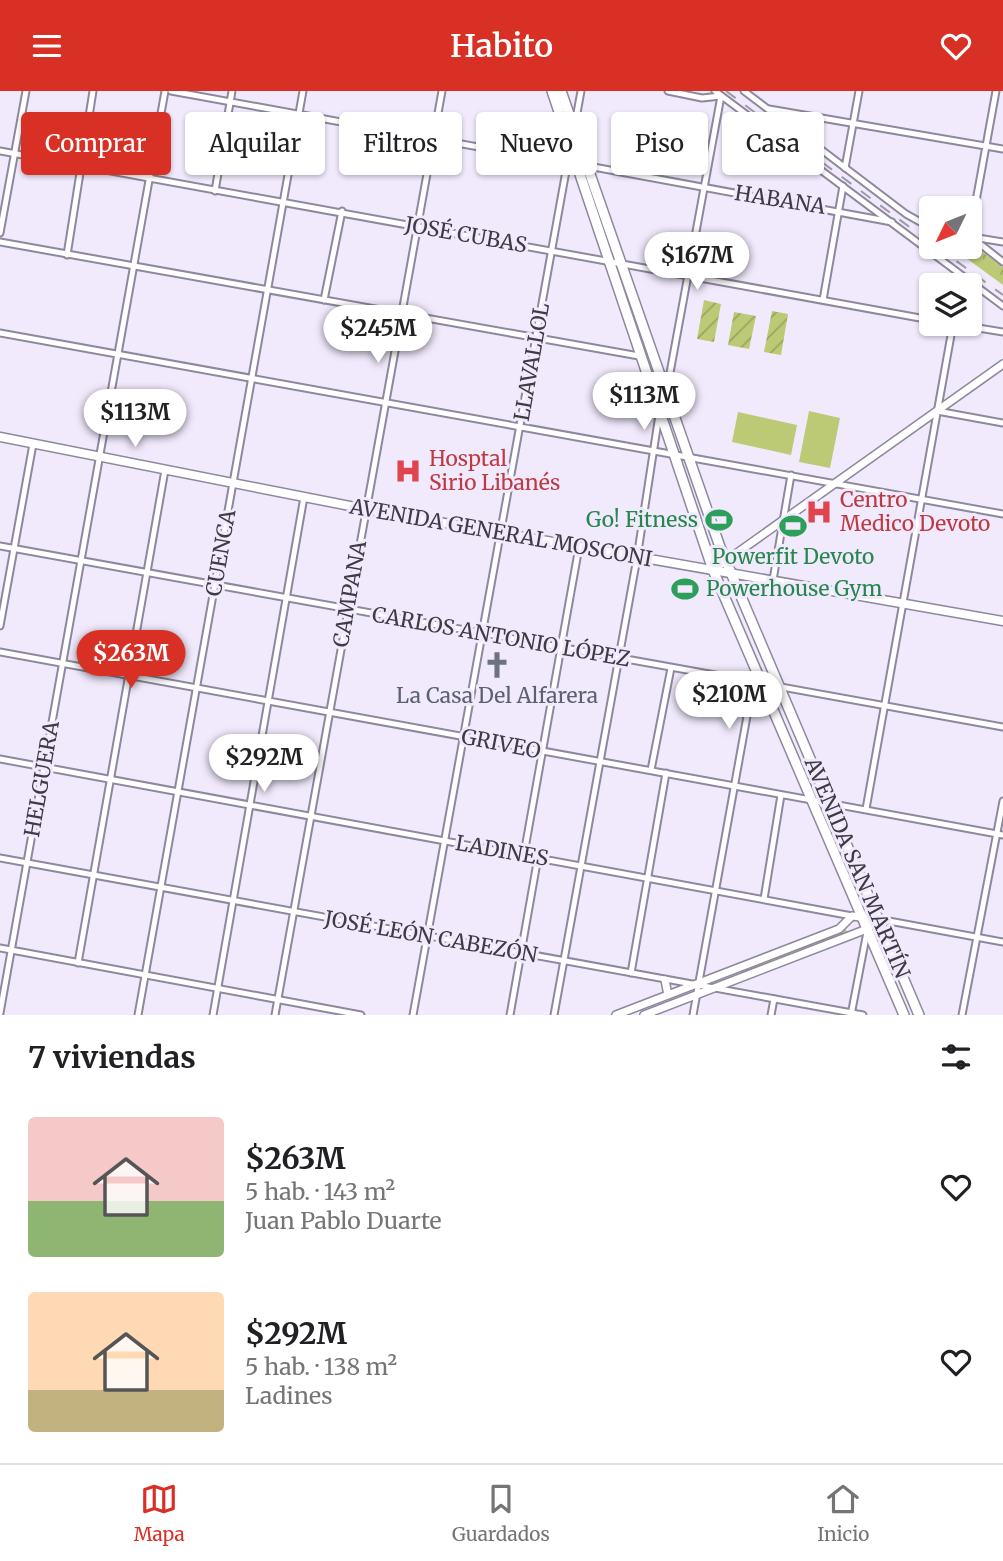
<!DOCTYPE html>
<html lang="es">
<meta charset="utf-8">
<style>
:root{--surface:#fff;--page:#f6f6f6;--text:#202124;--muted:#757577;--line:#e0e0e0;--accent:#d93025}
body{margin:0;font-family:Merriweather,serif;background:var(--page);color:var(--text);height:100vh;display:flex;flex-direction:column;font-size:26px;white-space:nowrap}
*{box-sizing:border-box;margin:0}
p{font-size:23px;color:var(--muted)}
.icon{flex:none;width:38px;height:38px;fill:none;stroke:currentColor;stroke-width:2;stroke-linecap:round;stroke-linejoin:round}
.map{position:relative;height:924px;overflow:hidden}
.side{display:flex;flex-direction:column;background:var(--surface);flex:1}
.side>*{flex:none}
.top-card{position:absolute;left:21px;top:21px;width:962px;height:63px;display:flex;gap:14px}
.needle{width:46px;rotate:227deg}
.buttons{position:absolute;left:919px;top:105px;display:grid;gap:14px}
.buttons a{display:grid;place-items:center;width:63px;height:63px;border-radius:7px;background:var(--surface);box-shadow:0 2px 5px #0004;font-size:35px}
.price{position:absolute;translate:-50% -60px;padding:0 16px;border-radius:24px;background:#fff;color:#222;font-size:23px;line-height:46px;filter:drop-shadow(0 2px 4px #0008)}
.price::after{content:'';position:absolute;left:50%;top:42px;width:21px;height:16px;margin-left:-10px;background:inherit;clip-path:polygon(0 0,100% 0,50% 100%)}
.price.active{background:var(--accent);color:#fff}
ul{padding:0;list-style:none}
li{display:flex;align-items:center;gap:21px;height:175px;padding:0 28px}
li span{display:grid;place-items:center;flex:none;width:196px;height:140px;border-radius:7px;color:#555}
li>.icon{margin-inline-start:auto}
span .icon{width:84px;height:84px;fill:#fffc;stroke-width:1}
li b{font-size:30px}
h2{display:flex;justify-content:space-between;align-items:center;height:84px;padding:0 28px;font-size:30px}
.pill{padding:0 24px;border-radius:7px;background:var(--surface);box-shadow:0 2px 5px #0004;font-size:24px;line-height:63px}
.pill.active{background:var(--accent);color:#fff}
header{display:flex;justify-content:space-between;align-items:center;height:91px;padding:0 28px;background:var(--accent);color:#fff;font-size:32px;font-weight:600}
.dock{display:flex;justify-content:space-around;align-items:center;height:98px;border-top:2px solid var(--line);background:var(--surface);font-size:19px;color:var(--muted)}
.dock a{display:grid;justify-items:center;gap:4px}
.dock .active{color:var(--accent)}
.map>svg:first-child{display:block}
.grass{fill:url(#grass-dots)}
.park{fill:url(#park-crowns)}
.garden{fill:url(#garden-furrows)}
.pitch{fill:#bcca75}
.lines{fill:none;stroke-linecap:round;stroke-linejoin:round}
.minor-casing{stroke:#8f879d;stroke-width:9}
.tertiary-casing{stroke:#8f879d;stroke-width:10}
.secondary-casing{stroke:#8f879d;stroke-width:11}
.primary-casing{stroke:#8f879d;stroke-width:12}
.minor{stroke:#fff;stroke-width:5}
.tertiary{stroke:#fff;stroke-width:7}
.secondary{stroke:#fff;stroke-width:8}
.primary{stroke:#fff;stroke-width:9}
.rail{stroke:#9e99a7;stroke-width:2;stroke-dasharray:12 12;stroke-linecap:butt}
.labels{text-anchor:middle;stroke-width:6;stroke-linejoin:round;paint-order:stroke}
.street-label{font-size:21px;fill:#3f3b45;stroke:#f1eafd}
.health-label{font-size:21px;fill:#be3a42;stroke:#f1eafd;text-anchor:start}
.leisure-label{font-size:21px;fill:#27864d;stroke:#f1eafd;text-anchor:end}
.worship-label{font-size:21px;fill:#5b616d;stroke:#f1eafd}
</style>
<header><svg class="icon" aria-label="menu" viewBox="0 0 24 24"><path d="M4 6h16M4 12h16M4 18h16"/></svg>Habito<svg class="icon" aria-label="heart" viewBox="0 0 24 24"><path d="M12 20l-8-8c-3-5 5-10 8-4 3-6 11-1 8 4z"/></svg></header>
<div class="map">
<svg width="1003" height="924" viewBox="0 0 1003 924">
<defs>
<pattern id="grass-dots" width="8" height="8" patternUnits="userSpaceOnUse" patternTransform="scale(1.75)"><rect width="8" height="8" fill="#bcca75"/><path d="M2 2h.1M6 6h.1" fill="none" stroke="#9aa562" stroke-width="1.8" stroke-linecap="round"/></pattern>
<pattern id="park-crowns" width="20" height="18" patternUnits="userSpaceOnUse" patternTransform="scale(1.75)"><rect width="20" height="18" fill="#bcca75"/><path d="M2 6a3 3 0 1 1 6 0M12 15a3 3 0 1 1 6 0" fill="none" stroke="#9aa562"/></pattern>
<pattern id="garden-furrows" width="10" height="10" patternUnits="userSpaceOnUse" patternTransform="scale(1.75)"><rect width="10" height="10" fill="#bcca75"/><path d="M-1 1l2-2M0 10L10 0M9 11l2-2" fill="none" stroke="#9aa562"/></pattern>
</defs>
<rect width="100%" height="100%" fill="#f1eafd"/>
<path class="grass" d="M844,838L849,841L741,883V880Z"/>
<path class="park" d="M970,152L1003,176V194L951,156H970Z"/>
<g class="garden">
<path d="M704,209L721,213L714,251L697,248Z"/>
<path d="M772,220L788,223L781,264L764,261Z"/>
<path d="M734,221L756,225L749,258L728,254Z"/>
</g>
<g class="pitch">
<path d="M809,320L840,327L830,377L799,371Z"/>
<path d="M738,321L797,334L791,364L732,351Z"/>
</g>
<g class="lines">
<defs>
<g id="minor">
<path d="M171,0L572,73"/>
<path d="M668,0L702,7L721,5"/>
<path d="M715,0L1003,215"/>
<path d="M744,0L906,123L931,137"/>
<path d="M769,18L1003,58"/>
<path d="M575,33L581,0"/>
<path d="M0,60L931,229"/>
<path d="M588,75L892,131"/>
<path d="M845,77L859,0"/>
<path d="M215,100L232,0"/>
<path d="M0,142L26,0"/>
<path d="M970,143L996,0"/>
<path d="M970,145L1003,171"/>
<path d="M972,146L1003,151"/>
<path d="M0,151L639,265"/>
<path d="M67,164L93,0"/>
<path d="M324,209L342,120"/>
<path d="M823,209L843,95"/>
<path d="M954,233L1003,241"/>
<path d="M0,242L1003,423"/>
<path d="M667,298L721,5"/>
<path d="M937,320L1003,332"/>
<path d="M0,455L1003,636"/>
<path d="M773,489L791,384"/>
<path d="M0,535L33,353"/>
<path d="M0,561L1003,744"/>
<path d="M0,668L852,825"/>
<path d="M651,679L671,577"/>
<path d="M866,718L953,233"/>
<path d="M524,763L579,456"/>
<path d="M0,767L863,924"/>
<path d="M764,808L781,704"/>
<path d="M878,828L1003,851"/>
<path d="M0,857L361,924"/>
<path d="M78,872L165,379"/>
<path d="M631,882L666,682"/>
<path d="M0,922L165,0"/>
<path d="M138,924L303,0"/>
<path d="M213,924L304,406"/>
<path d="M275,924L442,0"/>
<path d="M413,924L566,80L570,73"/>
<path d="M510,924L538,766"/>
<path d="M554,924L637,467L659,324"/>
<path d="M693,924L755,581"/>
<path d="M771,924L774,908"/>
<path d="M851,924L867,841"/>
<path d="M962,924L1003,710"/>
</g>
<g id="tertiary">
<path d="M713,479L1003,273"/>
<path d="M665,889L668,904"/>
<path d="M616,924L839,838L852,825L878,828"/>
<path d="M644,924L867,838L878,828"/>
</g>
<path id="secondary" d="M0,346L365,418L1003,530"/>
<g id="primary">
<path d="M552,0L713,479L904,924"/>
<path d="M561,0L720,456L919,924"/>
</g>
</defs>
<use href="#minor" class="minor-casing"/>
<use href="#tertiary" class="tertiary-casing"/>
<use href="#secondary" class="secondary-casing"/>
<use href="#primary" class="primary-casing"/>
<use href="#minor" class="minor"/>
<use href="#tertiary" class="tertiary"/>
<use href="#secondary" class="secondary"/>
<use href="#primary" class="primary"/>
<g class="rail">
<path d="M726,0L931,152"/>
<path d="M937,156L1003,204"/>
</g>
</g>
<defs>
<symbol id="hospital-bare" viewBox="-9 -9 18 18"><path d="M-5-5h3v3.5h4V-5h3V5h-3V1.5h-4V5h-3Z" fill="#e0444e" stroke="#f1eafd" stroke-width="2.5" paint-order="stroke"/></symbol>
<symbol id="stadium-bare" viewBox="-9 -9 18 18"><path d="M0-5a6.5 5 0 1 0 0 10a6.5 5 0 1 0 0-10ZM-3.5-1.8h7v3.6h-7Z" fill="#2e9e5b" stroke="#f1eafd" stroke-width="2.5" paint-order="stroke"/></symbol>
<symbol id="church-bare" viewBox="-9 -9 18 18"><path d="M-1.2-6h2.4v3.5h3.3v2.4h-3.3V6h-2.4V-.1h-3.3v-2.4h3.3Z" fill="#6b7280" stroke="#f1eafd" stroke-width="2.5" paint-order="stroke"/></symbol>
</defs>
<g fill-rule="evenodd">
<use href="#hospital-bare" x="389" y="361" width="38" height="38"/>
<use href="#hospital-bare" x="800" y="402" width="38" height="38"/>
<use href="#stadium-bare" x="700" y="410" width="38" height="38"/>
<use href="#stadium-bare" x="774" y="416" width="38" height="38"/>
<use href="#stadium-bare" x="666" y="479" width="38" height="38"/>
<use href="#church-bare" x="478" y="555" width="38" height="38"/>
</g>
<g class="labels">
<g class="street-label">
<text transform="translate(780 109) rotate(9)" y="7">HABANA</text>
<text transform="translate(466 144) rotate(10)" y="7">JOSÉ CUBAS</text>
<text transform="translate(532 271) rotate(-80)" y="7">LLAVALLOL</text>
<text transform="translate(501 442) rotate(10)" y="7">AVENIDA GENERAL MOSCONI</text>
<text transform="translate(221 462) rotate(-80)" y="7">CUENCA</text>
<text transform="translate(350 503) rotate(-80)" y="7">CAMPANA</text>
<text transform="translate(501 546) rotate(10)" y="7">CARLOS ANTONIO LÓPEZ</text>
<text transform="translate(501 653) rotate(11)" y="7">GRIVEO</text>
<text transform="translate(42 688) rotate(-80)" y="7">HELGUERA</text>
<text transform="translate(502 760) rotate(10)" y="7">LADINES</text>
<text transform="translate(857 777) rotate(67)" y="7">AVENIDA SAN MARTÍN</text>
<text transform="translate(431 846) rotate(10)" y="7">JOSÉ LEÓN CABEZÓN</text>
</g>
<g class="health-label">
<text x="429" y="375">Hosptal<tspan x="429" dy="24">Sirio Libanés</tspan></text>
<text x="840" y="416">Centro<tspan x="840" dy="24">Medico Devoto</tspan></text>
</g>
<g class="leisure-label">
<text x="698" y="436">Go! Fitness</text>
<text x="793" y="473" text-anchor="middle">Powerfit Devoto</text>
<text x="706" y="505" text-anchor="start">Powerhouse Gym</text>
</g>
<g class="worship-label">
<text x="497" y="612">La Casa Del Alfarera</text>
</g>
</g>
</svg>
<div class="buttons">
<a><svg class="needle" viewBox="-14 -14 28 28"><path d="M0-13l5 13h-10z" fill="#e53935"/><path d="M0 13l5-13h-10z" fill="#757577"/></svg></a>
<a><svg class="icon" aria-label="layers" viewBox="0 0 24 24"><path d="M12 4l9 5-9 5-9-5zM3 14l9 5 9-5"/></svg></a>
</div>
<b class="price" style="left:697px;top:201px">$167M</b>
<b class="price" style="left:378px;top:274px">$245M</b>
<b class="price" style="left:644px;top:341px">$113M</b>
<b class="price" style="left:135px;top:358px">$113M</b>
<b class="price active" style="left:131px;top:599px">$263M</b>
<b class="price" style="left:729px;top:640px">$210M</b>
<b class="price" style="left:264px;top:703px">$292M</b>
<div class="top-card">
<a class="pill active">Comprar</a>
<a class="pill">Alquilar</a>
<a class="pill">Filtros</a>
<a class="pill">Nuevo</a>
<a class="pill">Piso</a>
<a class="pill">Casa</a>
</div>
</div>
<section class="side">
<h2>7 viviendas<svg class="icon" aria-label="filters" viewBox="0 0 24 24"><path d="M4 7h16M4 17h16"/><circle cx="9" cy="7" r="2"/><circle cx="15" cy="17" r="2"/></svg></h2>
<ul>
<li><span style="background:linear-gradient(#f6c9c9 60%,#8fb573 0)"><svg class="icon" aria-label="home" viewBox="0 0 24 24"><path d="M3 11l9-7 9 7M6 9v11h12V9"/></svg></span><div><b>$263M</b><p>5 hab. · 143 m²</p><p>Juan Pablo Duarte</p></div><svg class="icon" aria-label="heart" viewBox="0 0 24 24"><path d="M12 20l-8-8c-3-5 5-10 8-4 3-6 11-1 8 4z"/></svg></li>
<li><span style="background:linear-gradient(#ffd9b3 70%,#c2b280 0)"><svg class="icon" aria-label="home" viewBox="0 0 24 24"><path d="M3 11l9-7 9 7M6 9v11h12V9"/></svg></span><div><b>$292M</b><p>5 hab. · 138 m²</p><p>Ladines</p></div><svg class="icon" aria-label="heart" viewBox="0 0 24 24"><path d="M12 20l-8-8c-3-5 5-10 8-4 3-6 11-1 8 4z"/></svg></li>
</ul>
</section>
<nav class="dock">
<a class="active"><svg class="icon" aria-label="map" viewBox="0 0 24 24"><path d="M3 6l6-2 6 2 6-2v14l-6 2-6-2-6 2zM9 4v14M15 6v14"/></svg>Mapa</a>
<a><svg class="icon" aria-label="saved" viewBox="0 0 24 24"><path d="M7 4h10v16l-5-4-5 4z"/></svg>Guardados</a>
<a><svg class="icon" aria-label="home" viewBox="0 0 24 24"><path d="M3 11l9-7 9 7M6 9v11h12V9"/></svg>Inicio</a>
</nav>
